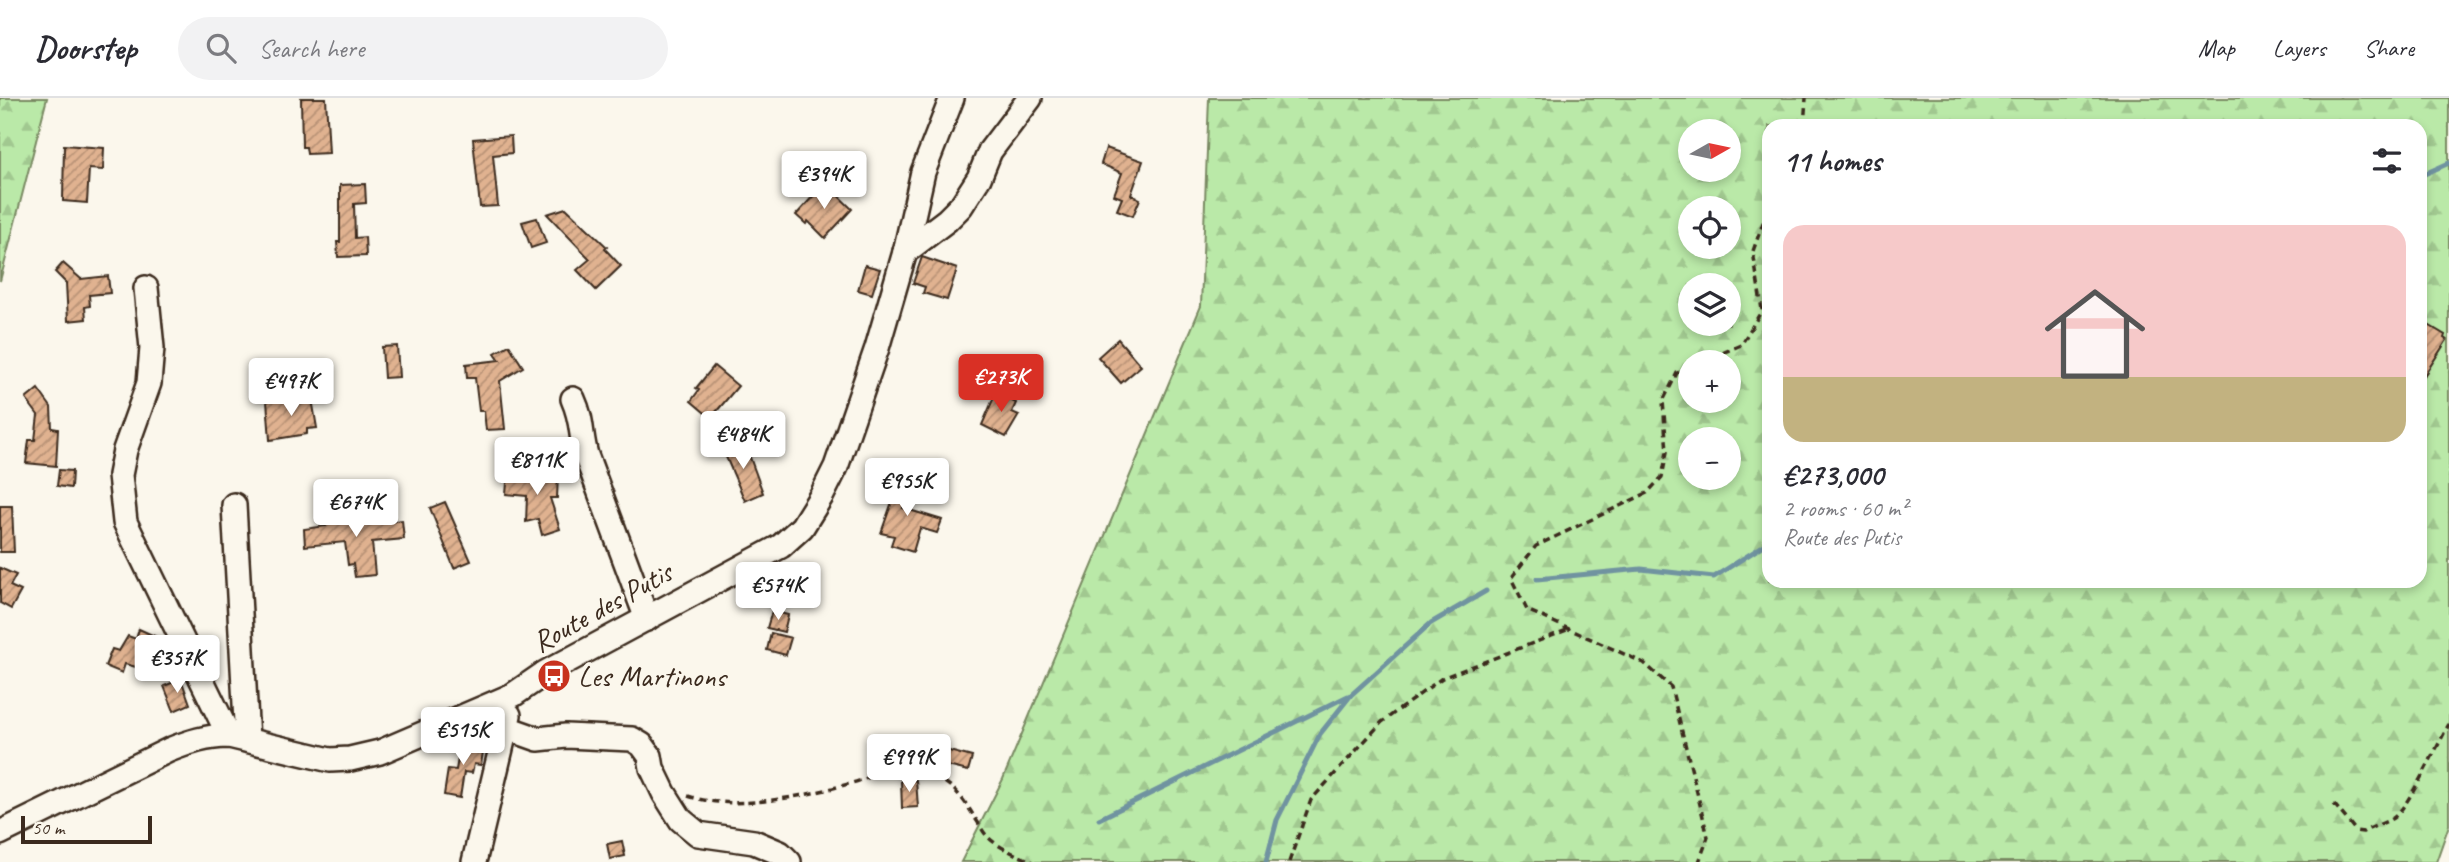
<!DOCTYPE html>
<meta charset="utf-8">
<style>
:root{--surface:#fff;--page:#f2f2f3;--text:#2b2b33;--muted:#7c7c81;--line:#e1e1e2;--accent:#d93025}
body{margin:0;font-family:Caveat,sans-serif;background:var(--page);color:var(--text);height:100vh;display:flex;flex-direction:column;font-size:26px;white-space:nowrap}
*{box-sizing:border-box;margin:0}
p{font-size:23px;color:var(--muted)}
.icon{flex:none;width:38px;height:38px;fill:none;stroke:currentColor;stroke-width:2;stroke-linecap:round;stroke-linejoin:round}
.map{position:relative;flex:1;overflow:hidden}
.drawer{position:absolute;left:1762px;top:21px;width:665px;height:469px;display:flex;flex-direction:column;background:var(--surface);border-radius:21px;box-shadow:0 4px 10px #0003}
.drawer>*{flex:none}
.needle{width:46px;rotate:81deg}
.controls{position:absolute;left:1678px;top:21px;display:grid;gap:14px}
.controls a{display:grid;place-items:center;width:63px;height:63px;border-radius:50%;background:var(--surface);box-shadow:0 4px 10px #0003;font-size:35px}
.scale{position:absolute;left:21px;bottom:18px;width:131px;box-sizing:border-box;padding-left:7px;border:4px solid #3b2a1e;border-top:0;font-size:19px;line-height:24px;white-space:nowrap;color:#3b2a1e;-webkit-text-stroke:5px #fbf7ec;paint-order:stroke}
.price{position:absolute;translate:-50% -60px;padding:0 16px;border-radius:7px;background:#fff;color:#222;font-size:23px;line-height:46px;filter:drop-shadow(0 2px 4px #0008)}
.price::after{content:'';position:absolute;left:50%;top:42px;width:21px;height:16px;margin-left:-10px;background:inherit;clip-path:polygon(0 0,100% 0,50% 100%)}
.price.selected{background:var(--accent);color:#fff}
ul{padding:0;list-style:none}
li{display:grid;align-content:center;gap:14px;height:371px;padding:0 21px}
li+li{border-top:2px solid var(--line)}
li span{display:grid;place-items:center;height:217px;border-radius:21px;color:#555}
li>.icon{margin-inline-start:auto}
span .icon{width:126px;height:126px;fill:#fffc;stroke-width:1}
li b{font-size:30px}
h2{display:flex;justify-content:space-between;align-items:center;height:84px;padding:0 21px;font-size:30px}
header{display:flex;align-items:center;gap:42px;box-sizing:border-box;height:98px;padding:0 35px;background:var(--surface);border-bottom:2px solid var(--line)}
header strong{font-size:33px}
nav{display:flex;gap:38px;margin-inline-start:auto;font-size:24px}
.search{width:490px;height:63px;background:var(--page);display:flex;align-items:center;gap:18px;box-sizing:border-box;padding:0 24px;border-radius:38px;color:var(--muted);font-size:26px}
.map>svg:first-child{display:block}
.forest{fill:url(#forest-firs);stroke:#7a8a63;stroke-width:2;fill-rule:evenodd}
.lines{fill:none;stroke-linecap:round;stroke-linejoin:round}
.stream{stroke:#7093a0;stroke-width:5}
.building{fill:url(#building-hatch);stroke:#3b2a1e;stroke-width:2}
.minor-casing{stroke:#3b2a1e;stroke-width:28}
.path{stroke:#3b2a1e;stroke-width:3.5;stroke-dasharray:7 5;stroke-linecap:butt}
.minor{stroke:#fbf7ec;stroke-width:23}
.labels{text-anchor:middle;stroke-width:7;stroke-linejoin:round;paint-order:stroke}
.street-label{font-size:30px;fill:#3b2a1e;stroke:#fbf7ec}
.poi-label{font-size:30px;fill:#3b2a1e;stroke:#fbf7ec;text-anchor:start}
</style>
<header>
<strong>Doorstep</strong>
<div class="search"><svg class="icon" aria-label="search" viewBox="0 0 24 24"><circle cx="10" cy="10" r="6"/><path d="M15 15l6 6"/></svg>Search here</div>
<nav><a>Map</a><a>Layers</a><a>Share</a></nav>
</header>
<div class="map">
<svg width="2449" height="764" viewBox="0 0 2449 764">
<defs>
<pattern id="forest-firs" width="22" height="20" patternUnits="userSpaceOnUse" patternTransform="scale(1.75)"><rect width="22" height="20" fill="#bae9a8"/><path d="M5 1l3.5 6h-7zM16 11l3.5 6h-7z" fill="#a1c890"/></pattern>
<pattern id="building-hatch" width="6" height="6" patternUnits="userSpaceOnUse" patternTransform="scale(1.75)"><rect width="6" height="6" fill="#e0b290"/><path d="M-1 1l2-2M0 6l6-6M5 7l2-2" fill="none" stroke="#b79175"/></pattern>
</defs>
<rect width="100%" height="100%" fill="#fbf7ec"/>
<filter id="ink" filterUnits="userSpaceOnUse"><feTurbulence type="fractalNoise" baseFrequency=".0143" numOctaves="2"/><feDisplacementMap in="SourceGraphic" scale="14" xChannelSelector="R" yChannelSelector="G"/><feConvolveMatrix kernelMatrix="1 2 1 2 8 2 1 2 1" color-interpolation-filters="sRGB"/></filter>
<g filter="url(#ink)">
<g class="forest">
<path d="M0,0H47L0,183Z"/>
<path d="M1209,0H2449V727L2436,764H961L1003,681L1201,208ZM1769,28H2420V483H1769ZM1690,33H1729V72H1690ZM1690,110H1729V149H1690ZM1690,187H1729V226H1690ZM1690,264H1729V303H1690ZM1690,341H1729V380H1690Z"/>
</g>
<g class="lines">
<g class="stream">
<path d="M2420,78L2449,65"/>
<path d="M1537,481L1641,471L1714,479L1769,444"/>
<path d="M1099,721L1348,598"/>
<path d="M1266,764L1277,722L1320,636L1351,597L1431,525L1486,493"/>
</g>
</g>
<g class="building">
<path d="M301,0H326L329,55L307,56L306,49H302Z"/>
<path d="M511,38L512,55L493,57L498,108L480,109L473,41Z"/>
<path d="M64,47L104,50L103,72L89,71L87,105L63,103Z"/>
<path d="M1106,50L1143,63L1131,97L1140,101L1133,118L1117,112L1122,100L1114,97L1122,75L1101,66Z"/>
<path d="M825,85L852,111L825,140L808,123L806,126L796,117Z"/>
<path d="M365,86L366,105L354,106L355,140L365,139L366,158L338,159L337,144H340V87Z"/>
<path d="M566,110L607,149L605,151L621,168L596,192L577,172L590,161L547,116Z"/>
<path d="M537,120L546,145L531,150L522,124Z"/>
<path d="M922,159L957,171L947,202L923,195L925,189L913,185Z"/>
<path d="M63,165L81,181L108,178L110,195L89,197L90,208L85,209L86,221L68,223L66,185L55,174Z"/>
<path d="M865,167L880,171L872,196L858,192Z"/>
<path d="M2420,222L2445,237L2444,240L2447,242L2420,284Z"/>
<path d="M1118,241L1141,268L1121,285L1098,259Z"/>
<path d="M509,247L523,269L500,283L505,331L486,332L484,313H479L475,280H467L466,266L500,262L495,255Z"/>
<path d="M397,248L399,279L384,280L382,249Z"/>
<path d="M714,268L738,288L711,320L691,303L699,292L696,290Z"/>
<path d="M38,291L51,309L52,330L58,331L56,368L26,365L29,342H35L38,317L26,301Z"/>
<path d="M997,292L1013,300L1012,303L1016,305L1012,314L1019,317L1006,339L982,327Z"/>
<path d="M312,301L317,330L307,331V336L270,342L267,303Z"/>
<path d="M744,343L763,395L745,403L723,352Z"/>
<path d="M904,370L914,373L903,410L942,422L937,435L920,430L913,454L891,447L894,438L881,435Z"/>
<path d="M59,372L72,373L71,390L57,388Z"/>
<path d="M508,374L558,378L557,400H550L560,431L542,437L538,421L526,424L527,398L506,396Z"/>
<path d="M445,404L471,463L454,470L430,410Z"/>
<path d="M0,408H12L14,454H0Z"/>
<path d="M361,418V422L367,421V426L402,422L404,441L372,444L375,477L355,479L353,466L348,467L345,444L305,448L304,431L326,428L325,423L336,421Z"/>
<path d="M0,470L16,477L10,488L21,493L11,511L0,505Z"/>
<path d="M772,513L788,517L784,534L767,530Z"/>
<path d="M139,531L159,540L153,557L143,554L136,569L125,566L122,575L105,568L112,551L119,553L128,538L136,541Z"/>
<path d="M771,535L791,540L786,557L767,552Z"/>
<path d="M181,581L190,606L174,613L164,588Z"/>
<path d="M461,643L484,647L481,667L474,666L472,675L464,674L460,700L444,697L448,671L456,672Z"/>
<path d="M934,649L972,659L968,673L931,664Z"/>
<path d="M916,682L918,709L902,710L901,683Z"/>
<path d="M622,743L625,758L610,761L607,746Z"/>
</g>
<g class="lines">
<defs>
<g id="minor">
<path d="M905,154L947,122L961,108L979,80L990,53L1030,0"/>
<path d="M146,190L152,250L149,285L125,352L120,377L125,424L229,638"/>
<path d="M573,301C583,323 580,335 586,357L647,521"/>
<path d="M234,407L247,642"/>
<path d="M507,630L538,641L566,638L632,641L642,647L650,658L652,670L664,695L681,722L698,736L754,744L780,755L789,764"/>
<path d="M0,735L169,652C189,644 207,638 229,638L330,662L350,661L380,654L513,597L545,575L781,448L802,429L822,397L836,369L877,250L905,154L923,74L952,0"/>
<path d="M474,764L509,617"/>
</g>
</defs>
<use href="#minor" class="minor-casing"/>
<g class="path">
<path d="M1804,28L1806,0"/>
<path d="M1701,264L1741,247L1762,212L1753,153L1769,108"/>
<path d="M1690,269L1677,275L1663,303L1667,354L1662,379L1647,395L1536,448L1511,480L1527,512L1644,565L1671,589L1708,739L1699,764"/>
<path d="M688,698C736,714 805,698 852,685C872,679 899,667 920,673C948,681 960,695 975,720C979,725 982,733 987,738C998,750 1018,757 1033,764"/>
<path d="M2334,706L2356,733L2363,734C2373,728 2383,726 2393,720C2407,712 2439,644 2449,626"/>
<path d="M1289,764L1311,702L1382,624L1442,580L1567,532"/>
</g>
<use href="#minor" class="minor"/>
</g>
</g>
<defs>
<symbol id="bus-disc" viewBox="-11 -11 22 22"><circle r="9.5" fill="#c8321e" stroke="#fbf7ec"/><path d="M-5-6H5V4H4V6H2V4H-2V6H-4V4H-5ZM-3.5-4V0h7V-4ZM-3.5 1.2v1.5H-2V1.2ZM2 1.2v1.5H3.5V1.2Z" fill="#fff"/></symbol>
</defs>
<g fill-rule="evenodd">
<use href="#bus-disc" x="535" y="559" width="38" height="38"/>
</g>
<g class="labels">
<g class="street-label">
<text transform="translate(602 509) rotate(-29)" y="10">Route des Putis</text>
</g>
<g class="poi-label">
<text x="578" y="588">Les Martinons</text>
</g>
</g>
</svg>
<div class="controls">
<a><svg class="needle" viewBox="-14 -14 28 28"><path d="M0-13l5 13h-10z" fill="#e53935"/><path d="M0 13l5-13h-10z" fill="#7c7c81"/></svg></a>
<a><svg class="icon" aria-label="locate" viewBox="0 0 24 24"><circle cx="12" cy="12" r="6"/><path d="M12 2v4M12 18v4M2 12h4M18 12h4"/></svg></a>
<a><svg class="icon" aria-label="layers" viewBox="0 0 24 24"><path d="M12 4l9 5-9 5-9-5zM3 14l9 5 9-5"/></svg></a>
<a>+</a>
<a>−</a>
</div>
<div class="scale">50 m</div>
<b class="price" style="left:824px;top:113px">€394K</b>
<b class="price selected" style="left:1001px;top:316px">€273K</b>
<b class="price" style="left:291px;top:320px">€497K</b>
<b class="price" style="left:743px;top:373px">€484K</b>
<b class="price" style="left:537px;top:399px">€811K</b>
<b class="price" style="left:907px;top:420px">€955K</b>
<b class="price" style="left:356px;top:441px">€674K</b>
<b class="price" style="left:778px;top:524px">€574K</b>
<b class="price" style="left:177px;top:597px">€357K</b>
<b class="price" style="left:463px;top:669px">€515K</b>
<b class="price" style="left:909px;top:696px">€999K</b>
<section class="drawer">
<h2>11 homes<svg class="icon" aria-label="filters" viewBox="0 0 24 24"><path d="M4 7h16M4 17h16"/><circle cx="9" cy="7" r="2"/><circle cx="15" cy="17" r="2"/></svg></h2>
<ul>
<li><span style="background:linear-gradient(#f6c9c9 70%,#c2b280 0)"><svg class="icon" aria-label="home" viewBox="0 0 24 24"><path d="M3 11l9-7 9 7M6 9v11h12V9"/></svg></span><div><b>€273,000</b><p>2 rooms · 60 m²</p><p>Route des Putis</p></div></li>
</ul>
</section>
</div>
